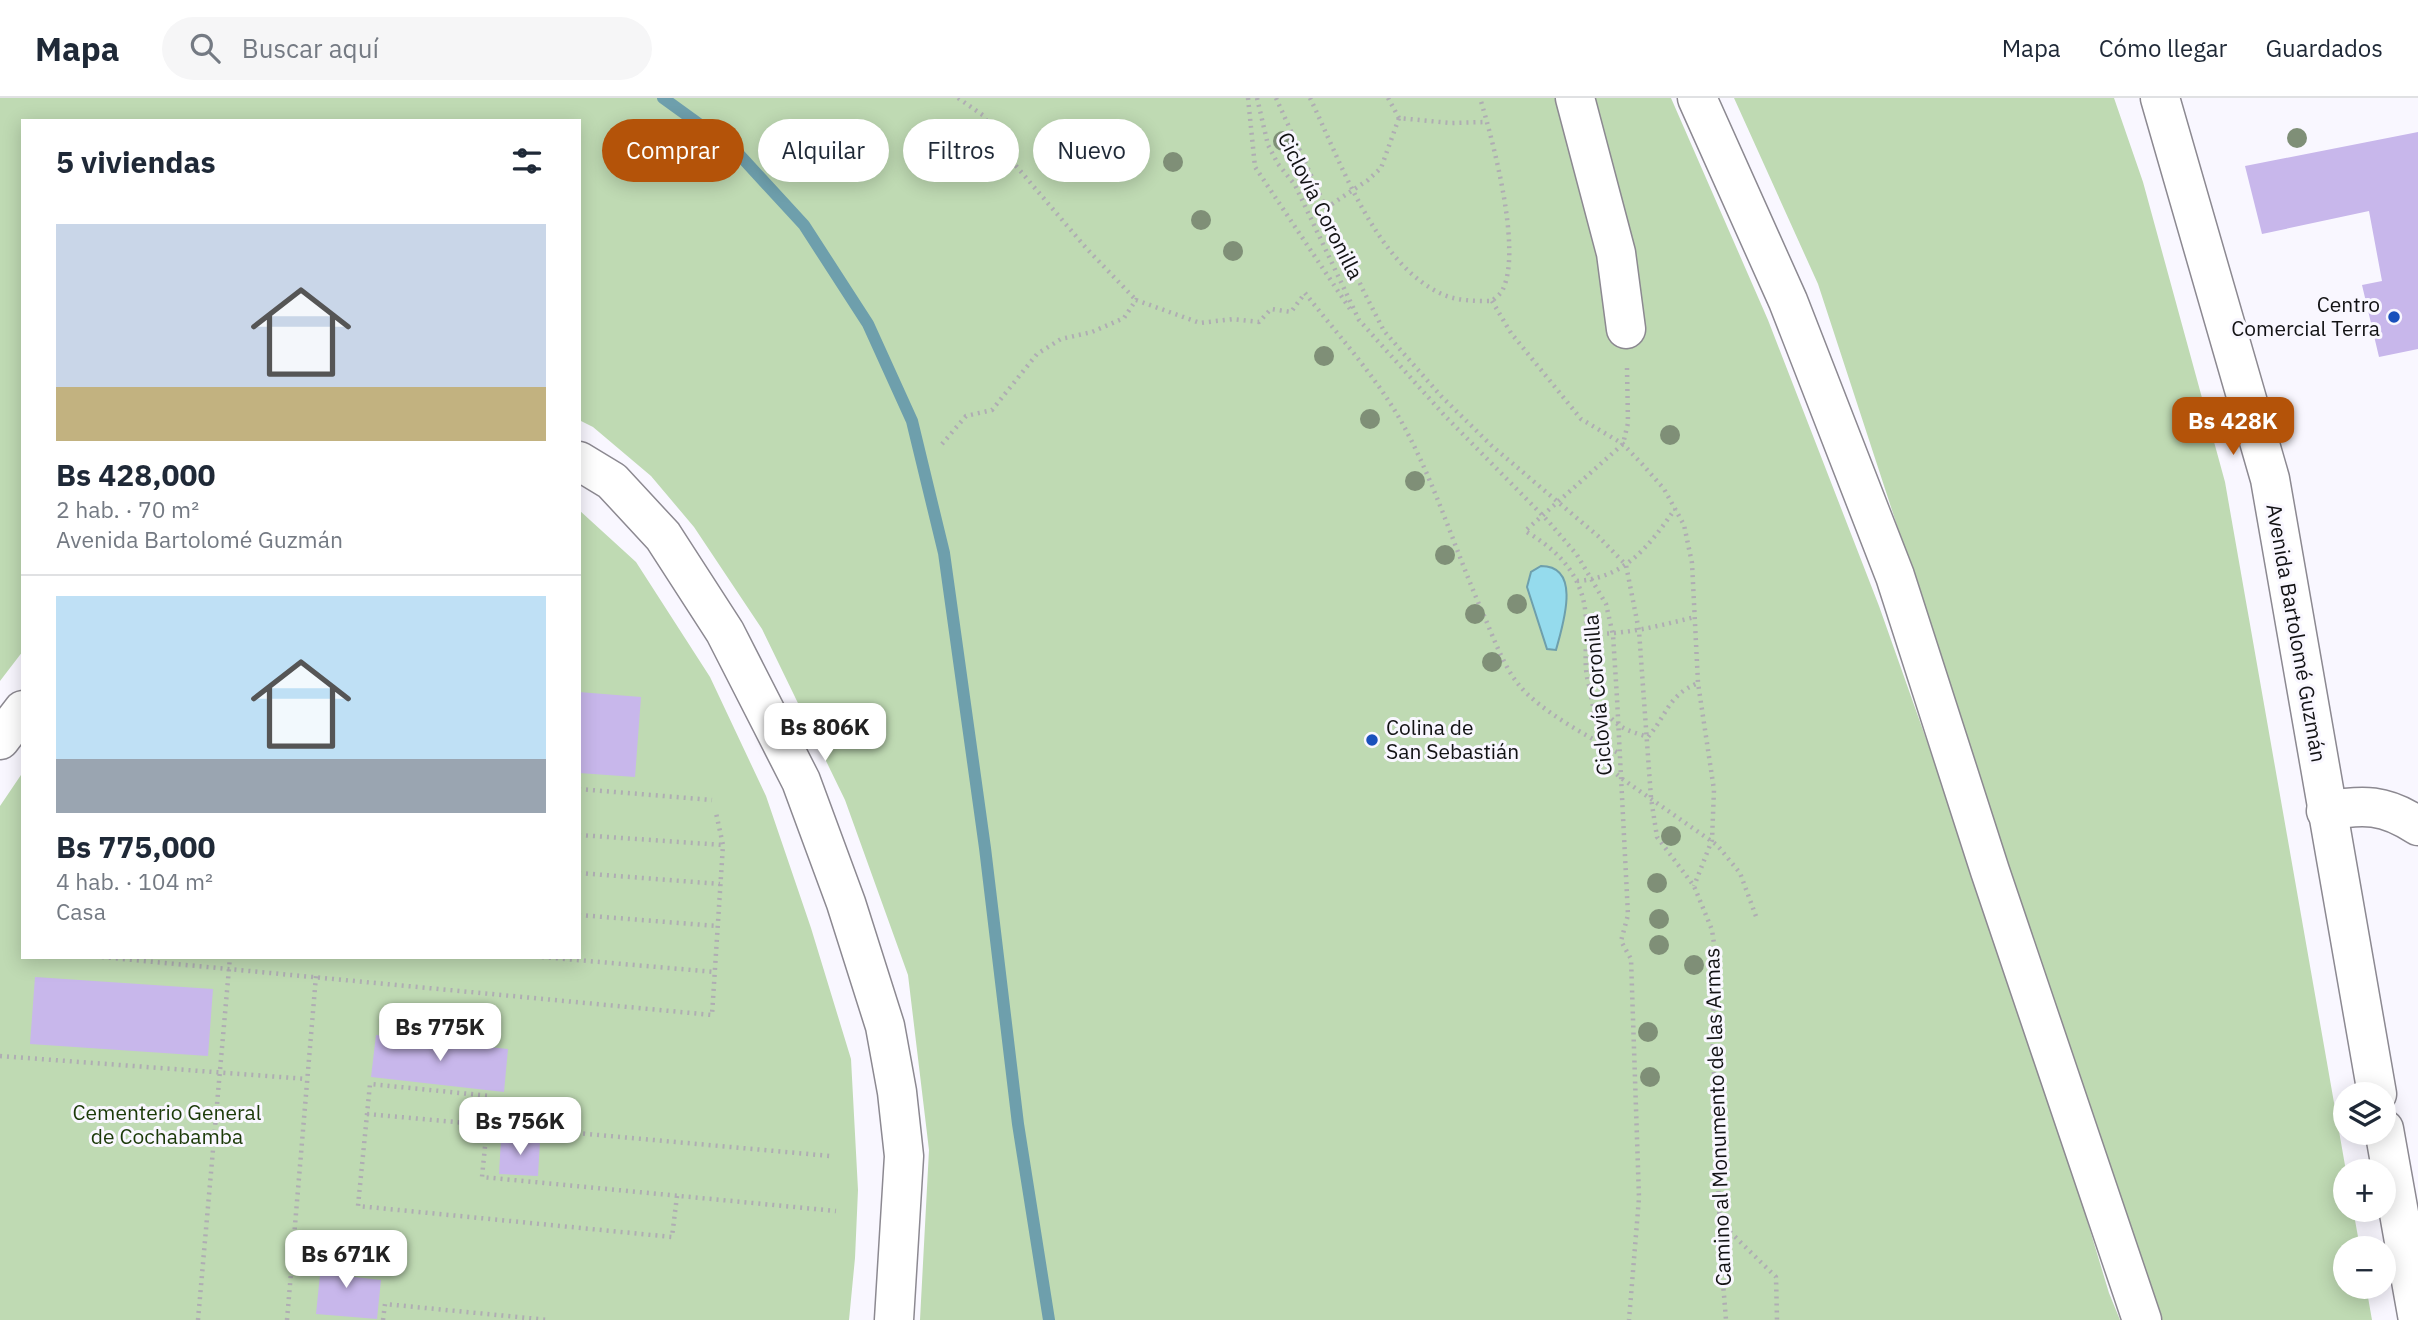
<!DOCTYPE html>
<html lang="es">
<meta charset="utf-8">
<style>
:root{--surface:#fff;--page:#f6f6f7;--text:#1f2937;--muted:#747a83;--line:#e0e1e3;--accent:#b45309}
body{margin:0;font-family:"IBM Plex Sans",sans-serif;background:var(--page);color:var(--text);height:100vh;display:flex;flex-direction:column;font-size:26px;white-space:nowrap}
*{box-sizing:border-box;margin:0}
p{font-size:23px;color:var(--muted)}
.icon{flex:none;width:38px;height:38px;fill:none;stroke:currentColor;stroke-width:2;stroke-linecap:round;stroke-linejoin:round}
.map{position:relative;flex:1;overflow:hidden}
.sheet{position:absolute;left:21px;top:21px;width:560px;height:840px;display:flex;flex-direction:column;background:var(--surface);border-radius:0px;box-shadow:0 4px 18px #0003}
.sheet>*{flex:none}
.guide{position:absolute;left:602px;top:21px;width:665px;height:63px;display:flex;gap:14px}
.tools{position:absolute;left:2333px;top:984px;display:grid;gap:14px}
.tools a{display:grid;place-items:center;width:63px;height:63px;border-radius:50%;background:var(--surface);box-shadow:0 4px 18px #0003;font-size:35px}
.price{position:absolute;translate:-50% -60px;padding:0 16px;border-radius:14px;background:#fff;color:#222;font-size:23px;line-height:46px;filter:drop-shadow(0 2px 4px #0008)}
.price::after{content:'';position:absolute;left:50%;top:42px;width:21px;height:16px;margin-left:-10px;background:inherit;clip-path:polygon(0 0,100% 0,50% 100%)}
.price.current{background:var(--accent);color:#fff}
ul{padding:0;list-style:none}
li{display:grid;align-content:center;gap:14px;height:371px;padding:0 35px}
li+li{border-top:2px solid var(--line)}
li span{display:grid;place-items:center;height:217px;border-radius:0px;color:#555}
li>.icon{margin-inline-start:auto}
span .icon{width:126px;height:126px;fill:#fffc;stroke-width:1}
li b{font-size:30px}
h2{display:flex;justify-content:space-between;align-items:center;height:84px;padding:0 35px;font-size:30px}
.pill{padding:0 24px;border-radius:32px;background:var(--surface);box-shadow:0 4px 18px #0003;font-size:24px;line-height:63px}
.pill.current{background:var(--accent);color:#fff}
header{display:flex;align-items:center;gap:42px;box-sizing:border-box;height:98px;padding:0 35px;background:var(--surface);border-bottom:2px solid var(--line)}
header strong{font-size:33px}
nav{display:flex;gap:38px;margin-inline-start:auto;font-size:24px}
.search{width:490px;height:63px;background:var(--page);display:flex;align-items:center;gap:18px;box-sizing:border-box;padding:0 24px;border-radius:38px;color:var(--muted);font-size:26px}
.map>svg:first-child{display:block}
.green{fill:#bfdab3}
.water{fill:#95dbed;stroke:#6e9fac;stroke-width:2}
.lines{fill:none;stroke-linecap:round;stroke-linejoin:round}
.stream{stroke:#6e9fac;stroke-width:12}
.building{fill:#c8b7eb}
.minor-casing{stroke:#8c8991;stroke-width:41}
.path{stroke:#afadb3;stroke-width:4.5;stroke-dasharray:2 5;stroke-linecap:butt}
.minor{stroke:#fff;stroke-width:38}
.tree{fill:#7f8f77}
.poi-dot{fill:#1950bc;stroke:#f9f7ff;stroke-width:2.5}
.labels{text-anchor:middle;stroke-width:6;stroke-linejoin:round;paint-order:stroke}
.street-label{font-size:21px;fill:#121214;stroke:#f9f7ff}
.poi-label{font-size:21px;fill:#121214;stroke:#f9f7ff;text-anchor:end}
.park-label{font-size:21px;fill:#1b3a08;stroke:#f9f7ff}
</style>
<header>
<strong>Mapa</strong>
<div class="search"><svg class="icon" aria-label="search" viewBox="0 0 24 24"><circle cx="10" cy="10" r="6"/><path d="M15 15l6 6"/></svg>Buscar aquí</div>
<nav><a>Mapa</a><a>Cómo llegar</a><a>Guardados</a></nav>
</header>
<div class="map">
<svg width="2418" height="1222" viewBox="0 0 2418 1222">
<rect width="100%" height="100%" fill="#f9f7ff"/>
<g class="green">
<path d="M0,0H1671L1768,222L1879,508L2032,940L2109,1195L2120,1222H920L929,1052L908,877L845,702L762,531L694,429L651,378L593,329L579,322V23H23V553L0,583Z"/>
<path d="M1734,0H2114L2143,84L2225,384L2346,1073L2345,1111H2353L2360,1150H2345V1188H2366L2372,1222H2157L1818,186Z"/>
<path d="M579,412L636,464L710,579L766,698L811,830L851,961L858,1092L855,1160L849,1222H0V708L23,674V859H579Z"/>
</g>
<path class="water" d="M1541,468C1583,468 1562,529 1556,552L1547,551L1527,489L1531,474Z"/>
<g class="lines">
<path class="stream" d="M663,0L735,52L804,127L868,226L912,323L944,455L985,750L1018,1026L1049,1222"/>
</g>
<g class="building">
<path d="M2418,34V251L2379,259L2362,187L2382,183L2369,113L2262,136L2245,68Z"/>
<path d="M579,594L641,599L635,679L579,675Z"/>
<path d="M35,879L213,891L208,958L30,946Z"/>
<path d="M376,937L508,951L504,994L371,979Z"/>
<path d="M501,1041L540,1043L538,1078L499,1076Z"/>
<path d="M322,1157L356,1161L354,1179L381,1182L377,1221L316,1216Z"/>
</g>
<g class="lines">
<defs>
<g id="minor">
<path d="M1575,0L1616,155L1626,231"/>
<path d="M1697,0L1788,203L1895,478L1990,773L2142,1222"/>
<path d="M2160,0L2270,381L2377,996"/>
<path d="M579,363L612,383L663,438L725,534L801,683L846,805L885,928L897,994L904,1058L894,1222"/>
<path d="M0,642L23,612"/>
<path d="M2326,713C2363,706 2385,706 2418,728"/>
<path d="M2384,1031L2418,1222"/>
</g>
</defs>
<use href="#minor" class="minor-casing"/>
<g class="path">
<path d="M958,0L984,18L999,48L1087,151L1136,202"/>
<path d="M1248,0L1255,69L1352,214"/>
<path d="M1257,0L1268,47L1278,66L1295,87L1359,222L1445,318L1549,424L1577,457L1606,506L1613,537L1617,600L1628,817L1621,843L1631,861L1639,1100L1629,1222"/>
<path d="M1276,0L1363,192L1384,233L1441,298L1492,348L1598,438L1626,467L1639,533L1651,700L1657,739L1694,788L1712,832L1718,873L1712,925L1721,1160L1726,1222"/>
<path d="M1310,0C1340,62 1376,168 1444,197C1459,203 1475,203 1492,203C1496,199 1501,196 1503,191C1522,151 1493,43 1480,0"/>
<path d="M1388,0L1399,20"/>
<path d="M1326,110L1368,82L1381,70L1399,20L1450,25L1487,24"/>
<path d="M1492,203L1511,235L1581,321L1623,346L1643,367L1664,391L1684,427L1692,465L1698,585L1714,692L1712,742L1694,788"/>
<path d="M1627,270L1628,325L1623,346L1525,433C1553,449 1577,471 1584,505C1592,545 1574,579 1603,612C1621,631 1623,631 1648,639C1667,617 1668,597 1698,585"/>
<path d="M942,346L966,318L992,312L1037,256L1061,241L1092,234L1124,220L1136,202L1200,225L1233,221L1259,224L1271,211L1291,214L1305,195C1341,241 1383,286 1409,338C1439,396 1458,460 1485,520C1494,541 1504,569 1519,587C1540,613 1589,639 1620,656"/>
<path d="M1577,483C1625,480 1649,448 1675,411"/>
<path d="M1586,536C1625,537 1658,528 1695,519"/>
<path d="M1591,599L1605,666L1621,680L1717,747L1740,775L1757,821"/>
<path d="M579,691L712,702"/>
<path d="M579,737L723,747"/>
<path d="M579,775L720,786"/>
<path d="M579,817L717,828"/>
<path d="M102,859L712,917L723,747L716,715"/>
<path d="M542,859L715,874"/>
<path d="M0,958L307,981"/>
<path d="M367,1016L830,1058"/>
<path d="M677,1098L672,1139L358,1108L370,986L490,998L482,1079L836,1113"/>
<path d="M1720,1124L1776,1179L1777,1222"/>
<path d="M198,1222L230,859"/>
<path d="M287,1222L316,878"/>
<path d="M383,1222L385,1206L548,1222"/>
</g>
<use href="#minor" class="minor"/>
</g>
<g class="tree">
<circle cx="2297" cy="40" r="10"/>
<circle cx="1283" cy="43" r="10"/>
<circle cx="1173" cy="64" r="10"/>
<circle cx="1201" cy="122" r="10"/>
<circle cx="1233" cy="153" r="10"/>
<circle cx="1324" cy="258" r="10"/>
<circle cx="1370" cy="321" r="10"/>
<circle cx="1670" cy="337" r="10"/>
<circle cx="1415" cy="383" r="10"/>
<circle cx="1445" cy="457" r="10"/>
<circle cx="1517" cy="506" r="10"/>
<circle cx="1475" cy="516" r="10"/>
<circle cx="1492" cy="564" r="10"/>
<circle cx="1671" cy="738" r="10"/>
<circle cx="1657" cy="785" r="10"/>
<circle cx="1659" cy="821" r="10"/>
<circle cx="1659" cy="847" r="10"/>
<circle cx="1694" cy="867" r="10"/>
<circle cx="1648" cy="934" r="10"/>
<circle cx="1650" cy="979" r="10"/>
</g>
<g class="poi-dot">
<circle cx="2394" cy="219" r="7"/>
<circle cx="1372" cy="642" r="7"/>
</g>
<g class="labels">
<g class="street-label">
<text transform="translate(1320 108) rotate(63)" y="7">Ciclovía Coronilla</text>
<text transform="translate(2296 535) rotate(80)" y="7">Avenida Bartolomé Guzmán</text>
<text transform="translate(1598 597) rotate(-95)" y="7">Ciclovía Coronilla</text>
<text transform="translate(1718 1019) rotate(-92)" y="7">Camino al Monumento de las Armas</text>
</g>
<g class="poi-label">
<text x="2380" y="214">Centro<tspan x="2380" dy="24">Comercial Terra</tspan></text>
<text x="1386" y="637" text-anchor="start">Colina de<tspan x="1386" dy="24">San Sebastián</tspan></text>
</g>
<g class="park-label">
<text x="167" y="1022">Cementerio General<tspan x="167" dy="24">de Cochabamba</tspan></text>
</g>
</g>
</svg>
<div class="tools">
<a><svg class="icon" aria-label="layers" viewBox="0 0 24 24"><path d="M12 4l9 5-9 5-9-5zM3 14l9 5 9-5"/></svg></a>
<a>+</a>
<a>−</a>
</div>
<b class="price current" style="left:2233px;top:359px">Bs 428K</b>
<b class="price" style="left:825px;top:665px">Bs 806K</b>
<b class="price" style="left:440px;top:965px">Bs 775K</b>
<b class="price" style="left:520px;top:1059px">Bs 756K</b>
<b class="price" style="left:346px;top:1192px">Bs 671K</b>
<div class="guide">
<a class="pill current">Comprar</a>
<a class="pill">Alquilar</a>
<a class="pill">Filtros</a>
<a class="pill">Nuevo</a>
</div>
<section class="sheet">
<h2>5 viviendas<svg class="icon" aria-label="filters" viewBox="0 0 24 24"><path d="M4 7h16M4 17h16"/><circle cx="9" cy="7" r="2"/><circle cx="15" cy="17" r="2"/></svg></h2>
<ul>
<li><span style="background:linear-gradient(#c9d6e8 75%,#c2b280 0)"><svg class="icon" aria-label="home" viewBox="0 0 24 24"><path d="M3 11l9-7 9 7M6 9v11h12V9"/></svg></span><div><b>Bs 428,000</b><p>2 hab. · 70 m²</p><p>Avenida Bartolomé Guzmán</p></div></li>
<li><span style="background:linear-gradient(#bfe0f5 75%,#9aa5b1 0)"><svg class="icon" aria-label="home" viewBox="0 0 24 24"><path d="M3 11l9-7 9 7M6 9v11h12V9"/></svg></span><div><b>Bs 775,000</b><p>4 hab. · 104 m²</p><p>Casa</p></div></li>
</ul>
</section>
</div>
